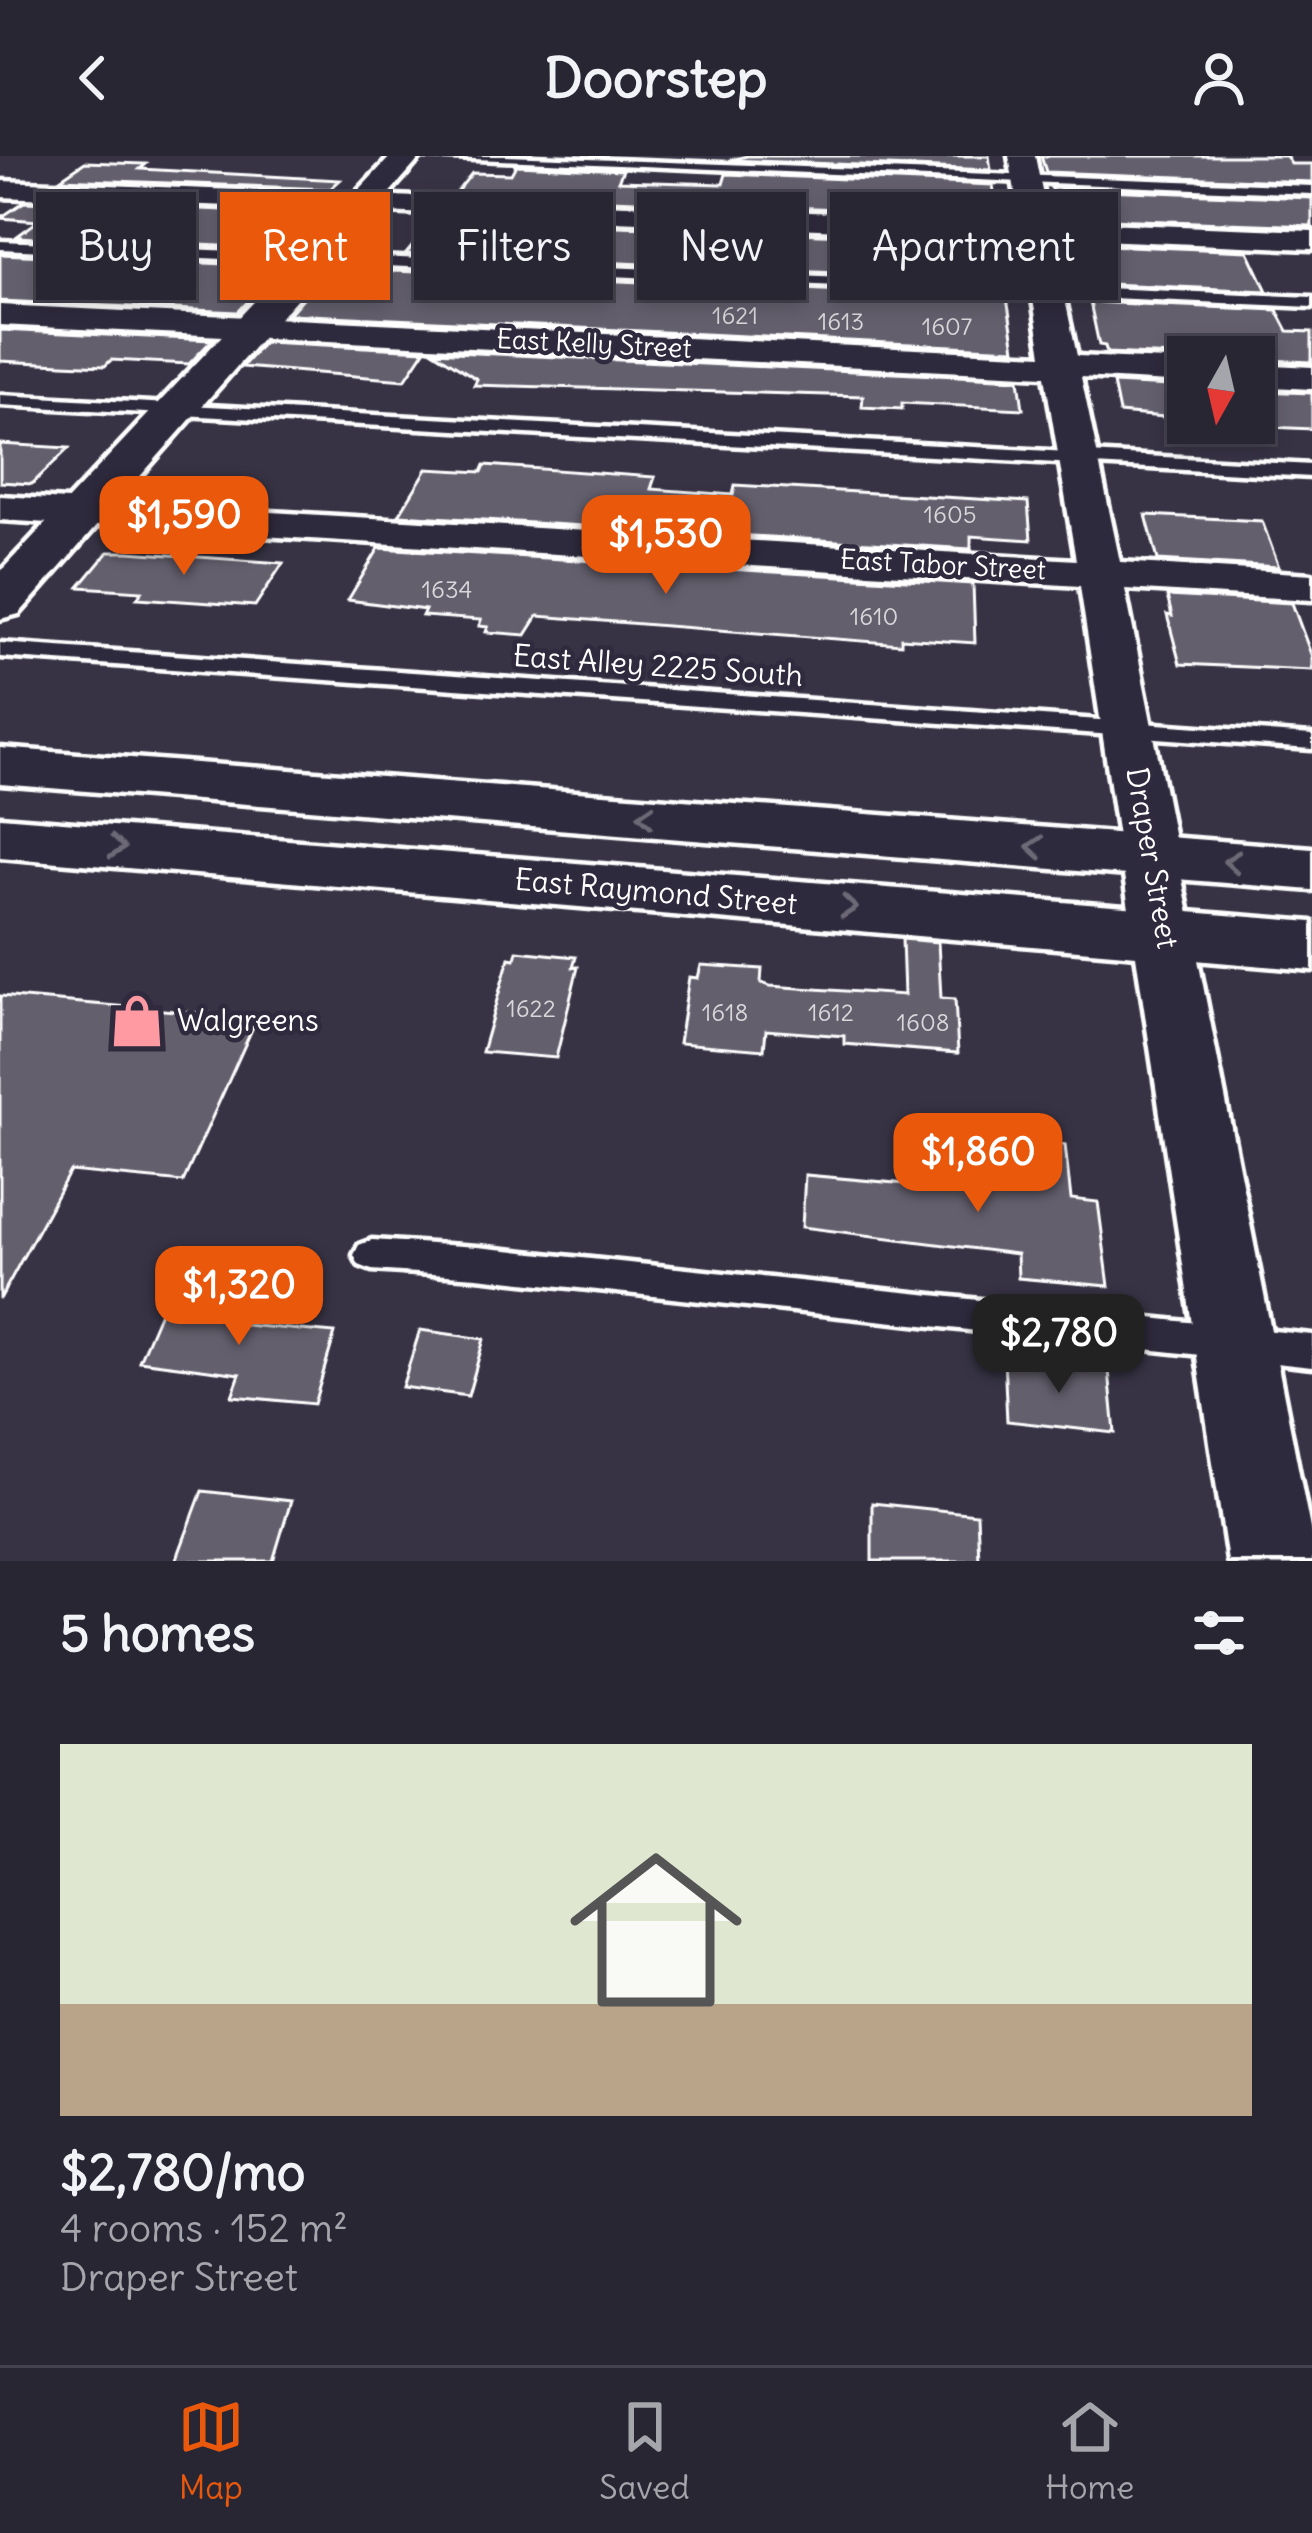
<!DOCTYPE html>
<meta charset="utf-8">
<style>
:root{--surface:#292634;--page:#312e3c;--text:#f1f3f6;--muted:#a5a5ac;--line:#45434f;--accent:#ea580c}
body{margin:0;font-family:Delius,sans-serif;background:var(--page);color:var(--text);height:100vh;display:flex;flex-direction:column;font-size:45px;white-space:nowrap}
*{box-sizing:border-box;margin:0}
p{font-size:39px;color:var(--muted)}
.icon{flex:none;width:66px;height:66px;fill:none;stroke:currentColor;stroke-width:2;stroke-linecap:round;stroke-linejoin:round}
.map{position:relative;height:1405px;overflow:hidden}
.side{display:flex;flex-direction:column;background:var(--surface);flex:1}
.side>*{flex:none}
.banner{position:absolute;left:36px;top:36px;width:1242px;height:108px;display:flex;gap:24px}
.needle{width:78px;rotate:188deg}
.fabs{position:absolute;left:1167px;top:180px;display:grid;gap:24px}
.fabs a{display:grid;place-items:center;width:108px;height:108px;border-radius:0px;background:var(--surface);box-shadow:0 6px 18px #0003,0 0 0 3px var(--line);font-size:60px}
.price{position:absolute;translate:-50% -102px;padding:0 27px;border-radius:24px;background:var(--accent);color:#fff;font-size:39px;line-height:78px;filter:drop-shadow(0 3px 6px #0008)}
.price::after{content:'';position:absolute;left:50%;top:72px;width:36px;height:27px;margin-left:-18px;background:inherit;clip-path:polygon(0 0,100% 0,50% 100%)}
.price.current{background:#222;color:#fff}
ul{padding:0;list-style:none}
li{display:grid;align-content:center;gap:24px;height:636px;padding:0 60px}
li+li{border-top:3px solid var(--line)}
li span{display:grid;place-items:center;height:372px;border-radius:0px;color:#555}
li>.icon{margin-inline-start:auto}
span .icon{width:216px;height:216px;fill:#fffc;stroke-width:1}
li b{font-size:51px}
h2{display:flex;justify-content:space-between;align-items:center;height:144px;padding:0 60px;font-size:51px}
.chip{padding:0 42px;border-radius:0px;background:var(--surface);box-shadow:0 6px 18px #0003,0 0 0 3px var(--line);font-size:42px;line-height:108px}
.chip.current{background:var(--accent);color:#fff}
header{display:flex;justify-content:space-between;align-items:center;height:156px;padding:0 60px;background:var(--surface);font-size:54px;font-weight:700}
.menu{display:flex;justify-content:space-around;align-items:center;height:168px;border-top:3px solid var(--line);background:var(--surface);font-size:33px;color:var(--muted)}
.menu a{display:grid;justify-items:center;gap:6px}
.menu .current{color:var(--accent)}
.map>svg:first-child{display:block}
.building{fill:#635f6d;stroke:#fff;stroke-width:3}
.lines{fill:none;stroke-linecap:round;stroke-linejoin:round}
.lane-casing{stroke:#fff;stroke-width:9}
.street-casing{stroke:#fff;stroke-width:9}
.secondary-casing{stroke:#fff;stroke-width:9}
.primary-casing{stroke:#fff;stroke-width:9}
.lane{fill:#2f2a3d;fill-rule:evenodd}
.street{fill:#2f2a3d;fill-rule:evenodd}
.secondary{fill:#2f2a3d;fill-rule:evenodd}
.primary{fill:#2f2a3d;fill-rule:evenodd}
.oneway{stroke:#6d6a77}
.labels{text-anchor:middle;stroke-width:9;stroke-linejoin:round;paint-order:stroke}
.number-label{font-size:24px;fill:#d8d7da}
.far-street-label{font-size:27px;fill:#fff;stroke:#2f2a3d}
.street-label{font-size:30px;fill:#fff;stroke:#2f2a3d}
.poi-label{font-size:30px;fill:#fff;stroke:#2f2a3d;text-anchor:start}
</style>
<header><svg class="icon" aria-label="back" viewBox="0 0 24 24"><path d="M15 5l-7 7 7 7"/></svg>Doorstep<svg class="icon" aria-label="person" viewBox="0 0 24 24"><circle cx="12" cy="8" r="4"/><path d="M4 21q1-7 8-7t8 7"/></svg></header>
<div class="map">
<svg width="1312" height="1405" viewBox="0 0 1312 1405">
<rect width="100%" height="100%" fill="#373345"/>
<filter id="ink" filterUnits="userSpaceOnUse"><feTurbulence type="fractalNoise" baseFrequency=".00833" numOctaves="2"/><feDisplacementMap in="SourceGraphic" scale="24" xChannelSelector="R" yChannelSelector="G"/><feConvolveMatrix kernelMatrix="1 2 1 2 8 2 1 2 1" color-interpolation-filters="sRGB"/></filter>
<g filter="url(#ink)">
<g class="building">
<path d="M747,0H989L991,14L730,4Z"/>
<path d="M1041,0H1286L1291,8H1312V26L1046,16Z"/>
<path d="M85,6L146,8L140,13L340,24L330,33L60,23Z"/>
<path d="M516,9L623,14L618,25L723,28L726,18L993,29L997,59L455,38L472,17L511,18Z"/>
<path d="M1051,32L1312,42V70L1079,62L1076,39L1053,38Z"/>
<path d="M24,46L304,57L267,92L16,81L38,65L0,62Z"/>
<path d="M435,63L1000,85L1005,123L406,98Z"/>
<path d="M1082,88L1248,95L1267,135L1087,127Z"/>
<path d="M0,98L249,109L235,122L269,123L238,156L0,145Z"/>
<path d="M393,115L1007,142L1015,193L289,158L318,125L382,128Z"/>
<path d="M1090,146L1277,154L1288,175L1312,176V206L1107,197L1105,190L1099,189Z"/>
<path d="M0,174L212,184L189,208L111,204L105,210L0,205Z"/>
<path d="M264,186L425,194L405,224L242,211Z"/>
<path d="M433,195L1019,223L1023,253L902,247V253L862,251L863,240L474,229L477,223Z"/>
<path d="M1113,227L1188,231V263L1119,257Z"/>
<path d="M1254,235L1312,237V273L1245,270L1254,267Z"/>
<path d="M0,288L69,292L32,328L0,326Z"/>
<path d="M485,309L655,321L651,333L733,339L735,329L1028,346L1031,384L971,380V393L399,359L427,313L482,316Z"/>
<path d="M1146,359L1262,365L1279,411L1158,404Z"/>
<path d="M379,392L973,428L975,487L901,482V488L538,460L526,479L486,476L488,471L479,470L481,464L422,460L425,454L348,444Z"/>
<path d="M108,396H128L283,407L255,450L137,442L142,435L79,431Z"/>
<path d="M1167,440L1292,447L1312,501V514L1180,508L1167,459L1172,460Z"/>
<path d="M902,783L938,786L941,842L955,843L958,897L844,888V880L766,874L764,894L679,887L689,821L698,822L701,809L762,813L761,827L770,830L904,839Z"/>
<path d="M517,795L576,801L573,811H578L556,902L482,896L509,802L515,803Z"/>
<path d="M0,840L257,862L183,1026L70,1015L0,1143Z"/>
<path d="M1004,984L1065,989L1071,1043L1098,1046L1109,1130L1018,1122L1017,1098L802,1071L805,1019L1009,1037Z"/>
<path d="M169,1135L244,1144L234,1168L335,1177L314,1248L232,1240L240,1218L139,1205Z"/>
<path d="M420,1174L484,1183L468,1240L402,1231Z"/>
<path d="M1004,1203L1109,1214L1115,1277L1007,1265Z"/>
<path d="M202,1335L291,1345L273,1405H176Z"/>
<path d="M872,1347L977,1358L979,1405H872Z"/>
</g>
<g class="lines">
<defs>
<g id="lane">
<path d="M403,0H505L1312,30V38Z"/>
<path d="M0,85L1312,141V151L0,93Z"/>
<path d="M0,239L1312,309V321L0,249Z"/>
<path d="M0,487L1312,579V593L0,501Z"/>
<path d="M372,1084L477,1091L1312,1179V1211L477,1121L372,1114L359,1109L354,1099L359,1089Z"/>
</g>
<g id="street">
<path d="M1009,0H1035L1048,65L1312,75V93L1052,82L1077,200L1188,205V227L1081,221L1120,406L1312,418V444L1125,433L1312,1383V1405H1228L1080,430L0,364V340L1076,404L1045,220L0,169V149L1042,199L1023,81L0,41V25L1020,64Z"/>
<path d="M1254,208L1312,211V233L1254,230Z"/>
</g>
<path id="secondary" d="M391,0H422L19,458L0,463V416Z"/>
<g id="primary">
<path d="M0,592L1312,692V734L0,628Z"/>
<path d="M0,661L1312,766V814L0,701Z"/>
</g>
</defs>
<use href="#lane" class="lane-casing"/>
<use href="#street" class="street-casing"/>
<use href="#secondary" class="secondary-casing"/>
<use href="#primary" class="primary-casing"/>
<use href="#lane" class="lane"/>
<use href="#street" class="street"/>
<use href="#secondary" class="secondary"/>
<use href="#primary" class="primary"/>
</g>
<defs><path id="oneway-chevron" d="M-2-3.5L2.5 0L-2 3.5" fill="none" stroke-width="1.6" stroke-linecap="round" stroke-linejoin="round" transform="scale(3)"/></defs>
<g class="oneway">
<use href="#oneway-chevron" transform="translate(646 660) rotate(-176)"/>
<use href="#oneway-chevron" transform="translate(117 691) rotate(5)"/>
<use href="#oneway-chevron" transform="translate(1035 691) rotate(-176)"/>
<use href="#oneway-chevron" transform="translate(1232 706) rotate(-175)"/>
<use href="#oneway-chevron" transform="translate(849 751) rotate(5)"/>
</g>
</g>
<defs>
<symbol id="shop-bare" viewBox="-9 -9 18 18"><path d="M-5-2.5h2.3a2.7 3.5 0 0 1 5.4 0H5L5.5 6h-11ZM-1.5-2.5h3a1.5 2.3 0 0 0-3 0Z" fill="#ff9aa2" stroke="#2f2a3d" stroke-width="2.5" paint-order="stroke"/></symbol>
</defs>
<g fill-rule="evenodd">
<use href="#shop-bare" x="99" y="827" width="76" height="76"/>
</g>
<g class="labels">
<g class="number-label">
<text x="735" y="168">1621</text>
<text x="841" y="174">1613</text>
<text x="947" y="179">1607</text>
<text x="950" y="367">1605</text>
<text x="447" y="442">1634</text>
<text x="874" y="469">1610</text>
<text x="531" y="861">1622</text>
<text x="725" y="865">1618</text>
<text x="831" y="865">1612</text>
<text x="923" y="875">1608</text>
</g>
<g class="far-street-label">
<text transform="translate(594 188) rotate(3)" y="9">East Kelly Street</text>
<text transform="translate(943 409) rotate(3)" y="9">East Tabor Street</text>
</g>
<g class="street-label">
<text transform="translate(658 510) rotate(4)" y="10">East Alley 2225 South</text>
<text transform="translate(1152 702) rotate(80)" y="10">Draper Street</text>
<text transform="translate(656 736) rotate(5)" y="10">East Raymond Street</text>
</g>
<g class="poi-label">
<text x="177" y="875">Walgreens</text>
</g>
</g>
</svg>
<div class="fabs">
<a><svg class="needle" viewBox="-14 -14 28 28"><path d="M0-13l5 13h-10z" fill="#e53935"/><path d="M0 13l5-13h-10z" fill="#a5a5ac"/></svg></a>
</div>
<b class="price" style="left:184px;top:422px">$1,590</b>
<b class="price" style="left:666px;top:441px">$1,530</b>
<b class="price" style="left:978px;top:1059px">$1,860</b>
<b class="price" style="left:239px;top:1192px">$1,320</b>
<b class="price current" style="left:1059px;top:1240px">$2,780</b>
<div class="banner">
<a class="chip">Buy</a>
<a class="chip current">Rent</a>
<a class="chip">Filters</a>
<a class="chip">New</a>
<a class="chip">Apartment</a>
</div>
</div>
<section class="side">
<h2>5 homes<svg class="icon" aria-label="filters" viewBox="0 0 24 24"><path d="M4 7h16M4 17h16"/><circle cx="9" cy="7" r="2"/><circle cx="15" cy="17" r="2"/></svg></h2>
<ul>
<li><span style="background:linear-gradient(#dfe7d0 70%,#b9a48a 0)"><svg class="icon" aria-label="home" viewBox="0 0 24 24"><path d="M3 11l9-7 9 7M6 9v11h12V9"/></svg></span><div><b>$2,780/mo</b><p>4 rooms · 152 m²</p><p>Draper Street</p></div></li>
</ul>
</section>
<nav class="menu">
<a class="current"><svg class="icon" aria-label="map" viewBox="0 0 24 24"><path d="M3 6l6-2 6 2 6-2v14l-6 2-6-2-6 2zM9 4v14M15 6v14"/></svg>Map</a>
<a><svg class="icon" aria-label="saved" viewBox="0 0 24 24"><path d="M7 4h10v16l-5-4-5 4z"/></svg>Saved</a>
<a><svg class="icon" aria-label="home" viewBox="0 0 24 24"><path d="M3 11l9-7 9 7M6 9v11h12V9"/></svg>Home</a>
</nav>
